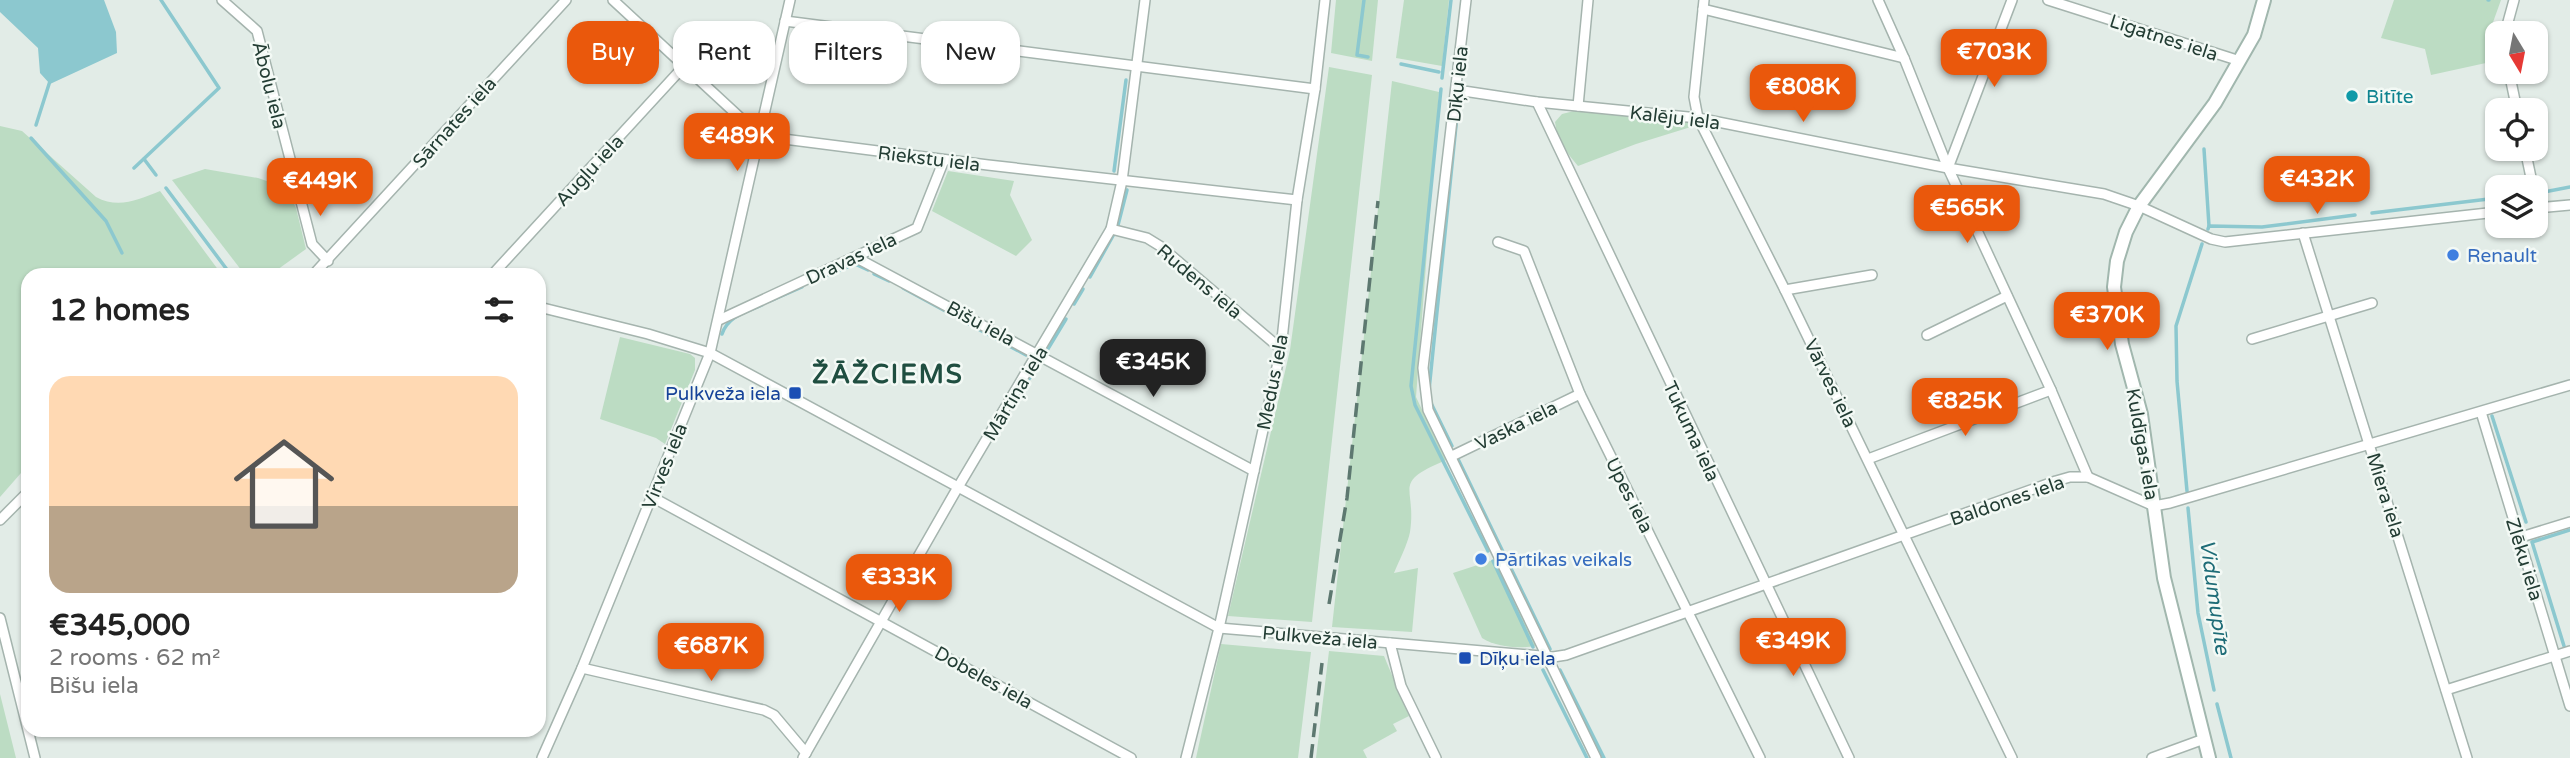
<!DOCTYPE html>
<meta charset="utf-8">
<style>
:root{--surface:#fff;--page:#f6f6f6;--text:#222;--muted:#767676;--line:#e0e0e0;--accent:#ea580c}
body{margin:0;font-family:"Varela Round",sans-serif;background:var(--page);color:var(--text);height:100vh;display:flex;flex-direction:column;font-size:26px;white-space:nowrap}
*{box-sizing:border-box;margin:0}
p{font-size:23px;color:var(--muted)}
.icon{flex:none;width:38px;height:38px;fill:none;stroke:currentColor;stroke-width:2;stroke-linecap:round;stroke-linejoin:round}
.map{position:relative;flex:1;overflow:hidden}
.drawer{position:absolute;left:21px;top:268px;width:525px;height:469px;display:flex;flex-direction:column;background:var(--surface);border-radius:21px;box-shadow:0 2px 5px #0004}
.drawer>*{flex:none}
.guide{position:absolute;left:567px;top:21px;width:665px;height:63px;display:flex;gap:14px}
.needle{width:46px;rotate:170deg}
.tools{position:absolute;left:2485px;top:21px;display:grid;gap:14px}
.tools a{display:grid;place-items:center;width:63px;height:63px;border-radius:14px;background:var(--surface);box-shadow:0 2px 5px #0004;font-size:35px}
.price{position:absolute;translate:-50% -60px;padding:0 16px;border-radius:14px;background:var(--accent);color:#fff;font-size:23px;line-height:46px;filter:drop-shadow(0 2px 4px #0008)}
.price::after{content:'';position:absolute;left:50%;top:42px;width:21px;height:16px;margin-left:-10px;background:inherit;clip-path:polygon(0 0,100% 0,50% 100%)}
.price.current{background:#222;color:#fff}
ul{padding:0;list-style:none}
li{display:grid;align-content:center;gap:14px;height:371px;padding:0 28px}
li+li{border-top:2px solid var(--line)}
li span{display:grid;place-items:center;height:217px;border-radius:21px;color:#555}
li>.icon{margin-inline-start:auto}
span .icon{width:126px;height:126px;fill:#fffc;stroke-width:1}
li b{font-size:30px}
h2{display:flex;justify-content:space-between;align-items:center;height:84px;padding:0 28px;font-size:30px}
.pill{padding:0 24px;border-radius:21px;background:var(--surface);box-shadow:0 2px 5px #0004;font-size:24px;line-height:63px}
.pill.current{background:var(--accent);color:#fff}
.map>svg:first-child{display:block}
.green{fill:#bcdcc3}
.water{fill:#8cc8cf}
.lines{fill:none;stroke-linecap:round;stroke-linejoin:round}
.stream{stroke:#8cc8cf;stroke-width:3.5}
.street-casing{stroke:#a5b4ae;stroke-width:12}
.secondary-casing{stroke:#a1b7ae;stroke-width:16}
.street{stroke:#fff;stroke-width:9}
.secondary{stroke:#fff;stroke-width:12}
.rail{stroke:#5d7870;stroke-width:3.5;stroke-dasharray:14 7;stroke-linecap:butt}
.culture-dot{fill:#0f9aa8;stroke:#f3f9f5;stroke-width:2.5}
.shop-dot{fill:#3f7fe0;stroke:#f3f9f5;stroke-width:2.5}
.transit-dot{fill:#1a4fb4;stroke:#f3f9f5;stroke-width:2.5}
.labels{text-anchor:middle;stroke-width:5;stroke-linejoin:round;paint-order:stroke}
.street-label{font-size:19px;fill:#233d34;stroke:#f3f9f5}
.culture-label{font-size:19px;fill:#0d838f;stroke:#f3f9f5;text-anchor:start}
.shop-label{font-size:19px;fill:#366cbe;stroke:#f3f9f5;text-anchor:start}
.transit-label{font-size:19px;fill:#164399;stroke:#f3f9f5;text-anchor:end}
.water-label{font-size:21px;font-style:italic;fill:#1e6c77;stroke:#f3f9f5}
.district-label{font-size:26px;font-weight:bold;letter-spacing:2px;fill:#1f4e40;stroke:#f3f9f5}
</style>
<div class="map">
<svg width="2570" height="758" viewBox="0 0 2570 758">
<rect width="100%" height="100%" fill="#e2ece7"/>
<g class="green">
<path d="M1336,0H1378L1372,61L1331,53Z"/>
<path d="M1404,0H1449L1442,66L1396,58Z"/>
<path d="M2394,0H2501L2492,25L2495,61L2431,75L2425,49L2381,38Z"/>
<path d="M1329,67L1372,75L1312,622L1228,616L1290,350Z"/>
<path d="M1392,81L1439,92L1416,397L1446,460C1390,484 1417,485 1410,532C1408,543 1399,561 1394,573L1418,568L1412,632L1332,627Z"/>
<path d="M1574,111L1692,121L1694,126L1636,144L1578,166C1567,153 1557,140 1555,122L1562,114Z"/>
<path d="M0,126L22,131L96,197C118,209 138,200 160,191L222,275H28V465L0,497Z"/>
<path d="M205,169L258,178L287,188L296,208L306,249L270,275H245L172,180Z"/>
<path d="M948,171L1014,181L1010,195L1032,240L1016,256L932,211Z"/>
<path d="M620,337L690,354L695,358V370L665,444L656,438L600,419Z"/>
<path d="M1496,559L1535,639V646C1519,649 1496,647 1482,638L1453,573Z"/>
<path d="M1221,644L1311,652L1298,758H1196Z"/>
<path d="M1329,651L1384,656L1409,716L1393,724L1397,731L1363,750L1367,758H1316Z"/>
<path d="M0,694L16,758H0Z"/>
</g>
<path class="water" d="M0,0H104L116,32L117,53L50,84L40,73L38,48L0,12Z"/>
<g class="lines">
<g class="stream">
<path d="M1364,0L1357,55L1368,57"/>
<path d="M2488,0H2489"/>
<path d="M1401,64L1439,72"/>
<path d="M1442,78L1451,0"/>
<path d="M1441,89L1411,386L1415,405L1488,551"/>
<path d="M36,125L50,81"/>
<path d="M31,138L106,221L122,253"/>
<path d="M2204,149L2209,226"/>
<path d="M144,159L156,175"/>
<path d="M134,168L219,88L161,0"/>
<path d="M1114,171L1126,80"/>
<path d="M166,188L231,275"/>
<path d="M2544,192L2570,187"/>
<path d="M2372,213L2497,198"/>
<path d="M1118,225L1127,190"/>
<path d="M2208,229L2209,226L2262,227L2355,215"/>
<path d="M874,274L889,281"/>
<path d="M1090,277L1114,234"/>
<path d="M813,281L855,264L868,270"/>
<path d="M903,288L949,313"/>
<path d="M770,301L802,287"/>
<path d="M1074,304L1083,289"/>
<path d="M953,315L960,319"/>
<path d="M969,324L1026,355"/>
<path d="M722,334C728,316 746,312 762,305"/>
<path d="M1046,352L1066,319"/>
<path d="M1027,382L1039,363"/>
<path d="M1429,390L1458,106"/>
<path d="M1430,401L1452,446"/>
<path d="M2492,416L2526,522"/>
<path d="M1458,459L1550,649"/>
<path d="M2187,491L2177,381L2176,326L2202,244"/>
<path d="M2188,508L2198,613L2214,690"/>
<path d="M1493,561L1533,647"/>
<path d="M2564,646L2532,542L2570,530"/>
<path d="M1543,670L1587,758"/>
<path d="M1560,670L1604,758"/>
<path d="M2217,704L2231,758"/>
</g>
<defs>
<g id="street">
<path d="M222,0L257,31L312,244L328,261"/>
<path d="M613,0L760,136L988,165L1297,200"/>
<path d="M1466,0L1423,368L1428,410L1596,758"/>
<path d="M1704,0L1694,97L1698,118L1785,290L2012,758"/>
<path d="M1878,0L1904,58L1948,168L2051,390L2088,477"/>
<path d="M2048,0L2240,61"/>
<path d="M1703,9L1904,58"/>
<path d="M785,21L1315,89"/>
<path d="M2505,33L2514,0"/>
<path d="M2509,72L2517,110"/>
<path d="M1457,90L1537,102L1698,118L1948,168L2104,194L2139,206L2211,239L2225,242L2497,212"/>
<path d="M1537,102L1849,758"/>
<path d="M1578,106L1588,0"/>
<path d="M2525,149L2533,187"/>
<path d="M1948,168L2012,0"/>
<path d="M2536,208L2570,205"/>
<path d="M1111,229L1147,238L1160,246L1281,349"/>
<path d="M2303,233L2467,758"/>
<path d="M1498,242L1524,251L1580,394L1760,758"/>
<path d="M855,257L1254,471"/>
<path d="M313,275L566,0"/>
<path d="M492,275L685,65"/>
<path d="M1785,290L1872,275"/>
<path d="M539,307L648,334L710,353L1219,628L1553,657L1566,655L2056,481L2070,477H2088L2154,506L2170,503L2570,385"/>
<path d="M719,320L917,228L944,160"/>
<path d="M1927,335L2007,296"/>
<path d="M2252,339L2372,303"/>
<path d="M2481,412L2570,706"/>
<path d="M1452,456L1580,394"/>
<path d="M1868,459L2051,390"/>
<path d="M652,497L1131,758"/>
<path d="M0,520L28,492"/>
<path d="M2518,538L2570,522"/>
<path d="M0,618L35,758"/>
<path d="M1390,643L1401,686L1436,758"/>
<path d="M582,668L764,710L774,715L806,753"/>
<path d="M2446,690L2570,651"/>
<path d="M542,758L582,668L710,353L790,0"/>
<path d="M803,758L954,494L1111,229L1122,181L1145,0"/>
<path d="M1186,758L1219,628L1281,349L1297,200L1315,89L1325,0"/>
<path d="M2152,758L2204,739"/>
</g>
<path id="secondary" d="M2209,758L2164,578L2141,414L2122,344L2114,287L2117,261L2126,232L2139,206L2215,103L2254,35L2264,0"/>
</defs>
<use href="#street" class="street-casing"/>
<use href="#secondary" class="secondary-casing"/>
<use href="#street" class="street"/>
<use href="#secondary" class="secondary"/>
<g class="rail">
<path d="M1329,604L1347,498L1378,201"/>
<path d="M1311,758L1322,663"/>
</g>
</g>
<circle class="culture-dot" cx="2352" cy="96" r="7"/>
<g class="shop-dot">
<circle cx="2453" cy="255" r="7"/>
<circle cx="1481" cy="559" r="7"/>
</g>
<g class="transit-dot">
<rect x="788" y="386" width="14" height="14" rx="3.5"/>
<rect x="1458" y="651" width="14" height="14" rx="3.5"/>
</g>
<g class="labels">
<g class="street-label">
<text transform="translate(2164 37) rotate(18)" y="7">Līgatnes iela</text>
<text transform="translate(1457 84) rotate(-84)" y="7">Dīķu iela</text>
<text transform="translate(270 85) rotate(76)" y="7">Ābolu iela</text>
<text transform="translate(1675 117) rotate(7)" y="7">Kalēju iela</text>
<text transform="translate(454 122) rotate(-48)" y="7">Sārnates iela</text>
<text transform="translate(929 158) rotate(7)" y="7">Riekstu iela</text>
<text transform="translate(589 170) rotate(-47)" y="7">Augļu iela</text>
<text transform="translate(851 258) rotate(-25)" y="7">Dravas iela</text>
<text transform="translate(1200 281) rotate(40)" y="7">Rudens iela</text>
<text transform="translate(981 323) rotate(28)" y="7">Bišu iela</text>
<text transform="translate(1272 382) rotate(-79)" y="7">Medus iela</text>
<text transform="translate(1831 383) rotate(64)" y="7">Vārves iela</text>
<text transform="translate(1015 393) rotate(-59)" y="7">Mārtiņa iela</text>
<text transform="translate(1516 425) rotate(-26)" y="7">Vaska iela</text>
<text transform="translate(1692 431) rotate(65)" y="7">Tukuma iela</text>
<text transform="translate(2143 444) rotate(80)" y="7">Kuldīgas iela</text>
<text transform="translate(664 466) rotate(-68)" y="7">Virves iela</text>
<text transform="translate(1630 495) rotate(63)" y="7">Upes iela</text>
<text transform="translate(2386 495) rotate(73)" y="7">Miera iela</text>
<text transform="translate(2007 500) rotate(-19)" y="7">Baldones iela</text>
<text transform="translate(2525 559) rotate(73)" y="7">Zlēku iela</text>
<text transform="translate(1320 637) rotate(5)" y="7">Pulkveža iela</text>
<text transform="translate(984 677) rotate(29)" y="7">Dobeles iela</text>
</g>
<g class="culture-label">
<text x="2366" y="103">Bitīte</text>
</g>
<g class="shop-label">
<text x="2467" y="262">Renault</text>
<text x="1495" y="566">Pārtikas veikals</text>
</g>
<g class="transit-label">
<text x="781" y="400">Pulkveža iela</text>
<text x="1479" y="665" text-anchor="start">Dīķu iela</text>
</g>
<g class="water-label">
<text transform="translate(2215 597) rotate(82)" y="7">Vidumupīte</text>
</g>
<g class="district-label">
<text x="888" y="383">ŽĀŽCIEMS</text>
</g>
</g>
</svg>
<div class="tools">
<a><svg class="needle" viewBox="-14 -14 28 28"><path d="M0-13l5 13h-10z" fill="#e53935"/><path d="M0 13l5-13h-10z" fill="#767676"/></svg></a>
<a><svg class="icon" aria-label="locate" viewBox="0 0 24 24"><circle cx="12" cy="12" r="6"/><path d="M12 2v4M12 18v4M2 12h4M18 12h4"/></svg></a>
<a><svg class="icon" aria-label="layers" viewBox="0 0 24 24"><path d="M12 4l9 5-9 5-9-5zM3 14l9 5 9-5"/></svg></a>
</div>
<b class="price" style="left:1994px;top:89px">€703K</b>
<b class="price" style="left:1803px;top:124px">€808K</b>
<b class="price" style="left:737px;top:173px">€489K</b>
<b class="price" style="left:2317px;top:216px">€432K</b>
<b class="price" style="left:320px;top:218px">€449K</b>
<b class="price" style="left:1967px;top:245px">€565K</b>
<b class="price" style="left:2107px;top:352px">€370K</b>
<b class="price current" style="left:1153px;top:399px">€345K</b>
<b class="price" style="left:1965px;top:438px">€825K</b>
<b class="price" style="left:899px;top:614px">€333K</b>
<b class="price" style="left:1793px;top:678px">€349K</b>
<b class="price" style="left:711px;top:683px">€687K</b>
<div class="guide">
<a class="pill current">Buy</a>
<a class="pill">Rent</a>
<a class="pill">Filters</a>
<a class="pill">New</a>
</div>
<section class="drawer">
<h2>12 homes<svg class="icon" aria-label="filters" viewBox="0 0 24 24"><path d="M4 7h16M4 17h16"/><circle cx="9" cy="7" r="2"/><circle cx="15" cy="17" r="2"/></svg></h2>
<ul>
<li><span style="background:linear-gradient(#ffd9b3 60%,#b9a48a 0)"><svg class="icon" aria-label="home" viewBox="0 0 24 24"><path d="M3 11l9-7 9 7M6 9v11h12V9"/></svg></span><div><b>€345,000</b><p>2 rooms · 62 m²</p><p>Bišu iela</p></div></li>
</ul>
</section>
</div>
